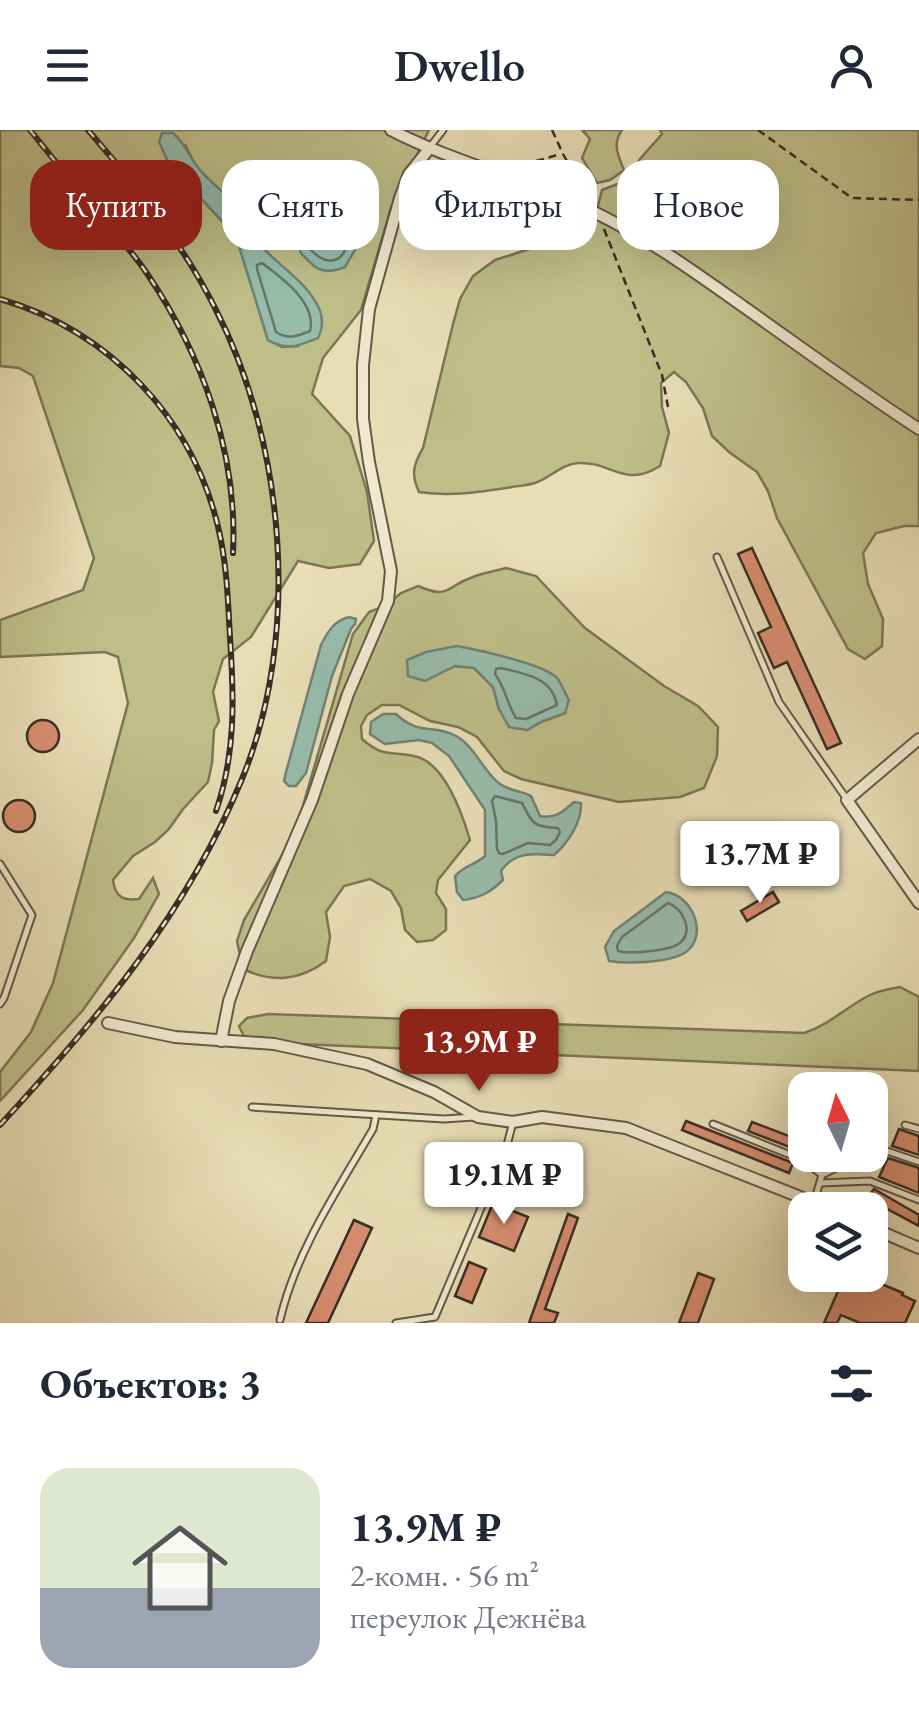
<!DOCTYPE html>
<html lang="ru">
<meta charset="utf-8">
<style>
:root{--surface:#fff;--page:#f6f6f7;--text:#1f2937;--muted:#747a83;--line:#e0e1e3;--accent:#8f2418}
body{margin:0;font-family:"EB Garamond",serif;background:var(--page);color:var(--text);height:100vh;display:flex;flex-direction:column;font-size:38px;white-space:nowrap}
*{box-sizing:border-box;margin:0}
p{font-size:32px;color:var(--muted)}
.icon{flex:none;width:55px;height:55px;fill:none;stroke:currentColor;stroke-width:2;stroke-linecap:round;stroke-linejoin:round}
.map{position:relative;height:1193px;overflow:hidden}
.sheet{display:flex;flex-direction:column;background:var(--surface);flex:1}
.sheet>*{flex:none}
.guide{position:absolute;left:30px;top:30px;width:860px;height:90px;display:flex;gap:20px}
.needle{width:65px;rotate:355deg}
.fabs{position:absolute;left:788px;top:942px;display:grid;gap:20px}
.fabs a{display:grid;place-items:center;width:100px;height:100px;border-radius:20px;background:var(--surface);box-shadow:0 10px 40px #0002;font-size:50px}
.price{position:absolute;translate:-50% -85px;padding:0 22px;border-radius:10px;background:#fff;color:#222;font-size:32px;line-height:65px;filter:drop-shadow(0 2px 5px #0008)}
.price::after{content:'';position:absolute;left:50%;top:60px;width:30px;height:22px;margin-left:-15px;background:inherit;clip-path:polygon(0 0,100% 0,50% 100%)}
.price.current{background:var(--accent);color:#fff}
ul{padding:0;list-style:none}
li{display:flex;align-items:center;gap:30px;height:250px;padding:0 40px}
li+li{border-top:2px solid var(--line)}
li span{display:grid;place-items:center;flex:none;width:280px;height:200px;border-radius:30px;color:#555}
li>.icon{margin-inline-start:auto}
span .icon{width:120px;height:120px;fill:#fffc;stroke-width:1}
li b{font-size:42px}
h2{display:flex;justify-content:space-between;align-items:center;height:120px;padding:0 40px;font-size:42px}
.tag{padding:0 35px;border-radius:30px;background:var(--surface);box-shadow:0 10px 40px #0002;font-size:35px;line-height:90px}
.tag.current{background:var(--accent);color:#fff}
header{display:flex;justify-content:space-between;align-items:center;height:130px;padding:0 40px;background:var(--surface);font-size:45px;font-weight:600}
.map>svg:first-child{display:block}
.green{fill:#bebe88;stroke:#7b7656;stroke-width:2.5;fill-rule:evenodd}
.water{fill:#97bcac;stroke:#718376;stroke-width:2.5}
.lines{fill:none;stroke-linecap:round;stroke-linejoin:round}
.shore{stroke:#687568;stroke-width:2.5}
.building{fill:#d88d70;stroke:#382e24;stroke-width:2.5}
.service-casing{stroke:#645a48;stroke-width:9}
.minor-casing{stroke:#645a48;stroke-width:14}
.path{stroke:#382e24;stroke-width:2.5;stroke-dasharray:8 5;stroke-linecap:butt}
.service{stroke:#f0e9cf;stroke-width:5}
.minor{stroke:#f0e9cf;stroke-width:10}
.rail-casing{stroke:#382e24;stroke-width:6}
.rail{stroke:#f0e9cf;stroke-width:2.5;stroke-dasharray:8;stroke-linecap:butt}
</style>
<header><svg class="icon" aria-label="menu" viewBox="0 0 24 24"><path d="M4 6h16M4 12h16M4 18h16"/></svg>Dwello<svg class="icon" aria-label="person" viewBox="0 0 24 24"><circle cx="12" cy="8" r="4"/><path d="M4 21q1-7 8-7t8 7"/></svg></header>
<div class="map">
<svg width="919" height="1193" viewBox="0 0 919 1193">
<rect width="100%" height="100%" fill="#e8ddb5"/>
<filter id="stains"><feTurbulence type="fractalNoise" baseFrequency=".002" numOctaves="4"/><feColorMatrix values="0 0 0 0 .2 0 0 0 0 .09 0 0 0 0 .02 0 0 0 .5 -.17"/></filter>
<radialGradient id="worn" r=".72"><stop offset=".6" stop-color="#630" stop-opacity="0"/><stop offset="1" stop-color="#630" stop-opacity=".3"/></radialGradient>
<g class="green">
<path d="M0,0H429L391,78L361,180L323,228L312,264L350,306L367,362L374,411L360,434L329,438L298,431L251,507L223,529L213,562L219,591L214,600L212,633L208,652L183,679L169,699L155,712L133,726L113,750C115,767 123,771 139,769L153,748L159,764L134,808L83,880L0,971V942L31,902L53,853L128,573L118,527L105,522L0,527V490L83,460L94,428L33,246L19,238L0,236ZM185,14L194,33L205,47L229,70L248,101L280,136L298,216L282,217L268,210L236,106L188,55Z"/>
<path d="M582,0H622C612,14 618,25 624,40L610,50L597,53L582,28L590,9Z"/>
<path d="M660,0H919V396H904L876,403L863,423L868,454L883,489L882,516L865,529L848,519L777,388L768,361L757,342L729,322L712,306L703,278L686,252L674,242L661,253L662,277L669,303L660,336C624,359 611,331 578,333C562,334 550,348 535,353C529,355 519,356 512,357C481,362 451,367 419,362C411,345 413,335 423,318L453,194L460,169L473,146L495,130L584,102L596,84L602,60L628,50L640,29L662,4Z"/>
<path d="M506,438L536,446L585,498L664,556L698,576L718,597L717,626L704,658L680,667L619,672L521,649L504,641L477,607L458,597L430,591L399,575H382L367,585L361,596L362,609C385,629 389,620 414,626C445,632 462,683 470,710L438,750L436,763L446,779V800L433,810L417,812L405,800L401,778L391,761L370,749L344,756L326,782L330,807L326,831C299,851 273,853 243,839L237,811L244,790L295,703L353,504L369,482L387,475L401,463L418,456C450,470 446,456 473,447C483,443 495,441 506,438ZM483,521L500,527L565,583L541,592L527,600L499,579L493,557L474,538L455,536L440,542Z"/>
<path d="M900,857L919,867V941L255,912L244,906L239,896L247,888L268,884L804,903C829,895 845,878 868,866C877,861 889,859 900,857Z"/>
</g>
<g class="water">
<path d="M162,3H173C185,14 187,22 196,35C205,48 218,56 229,69C240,83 247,101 260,115C277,134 302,149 315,171C323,183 324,196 318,208C297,216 289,221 268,210L236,106L169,34L159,12Z"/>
<path d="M334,87L348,89L358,98L359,113L345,137C322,146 315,139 300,122L301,108L315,96Z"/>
<path d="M349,487L356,489L355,494L351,499L332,546L306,643L296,656H289L284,651L286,642L321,515C328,501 334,491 349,487Z"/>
<path d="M457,516C478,520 544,534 557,548C562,554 565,564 569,570L565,583L541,592L527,600L509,597L499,579L493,557L474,538L455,536L425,551L408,546L407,530L426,522Z"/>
<path d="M383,584H396C419,606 434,594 456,606C475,616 483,642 500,654C508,660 521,661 531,666L540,686C555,689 563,682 574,672L581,673C582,692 568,713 554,725C533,724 515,721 501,741L503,750C491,762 480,768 463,770L457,762L455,746C464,736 475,735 485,726V680L449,626L432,613L419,610L385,614L370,604L371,592Z"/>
<path d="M666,762C692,765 709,805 686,822C670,833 628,834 609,831L605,817L614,801Z"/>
</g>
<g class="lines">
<g class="shore">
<path d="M335,98H343L348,103C349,130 330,140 311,120V114L320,105Z"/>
<path d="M262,133C282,148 317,173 310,201C298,206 288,210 276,202L257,139V135Z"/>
<path d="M501,538C525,544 552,547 557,575L526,589L516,588C507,574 505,557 495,544L496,539Z"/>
<path d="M495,666L522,673C533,694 533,697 558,698L560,702L556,710L550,715L528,713L503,724L499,723L497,719L496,691L492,671Z"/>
<path d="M668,773C681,777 694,799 681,812C673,821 629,824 618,821L617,816L622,807Z"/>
</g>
</g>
<g class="building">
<path d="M752,418L841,613L827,619L787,532L774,538L758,503L771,497L738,424Z"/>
<circle cx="43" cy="606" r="16"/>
<circle cx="19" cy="686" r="16"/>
<path d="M773,762L779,772L747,791L741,781Z"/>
<path d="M686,991L793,1033L789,1043L682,1000Z"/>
<path d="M752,992L805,1012V1023L748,1001Z"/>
<path d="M899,999L919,1006V1025L892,1016Z"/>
<path d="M888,1028L919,1038V1063L879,1047Z"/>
<path d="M874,1059L919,1085V1096L867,1068Z"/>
<path d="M493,1073L528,1087L514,1121L479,1107Z"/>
<path d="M568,1084L578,1088L545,1179L558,1183L554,1193H529Z"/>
<path d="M354,1090L372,1098L328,1193H306Z"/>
<path d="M469,1132L486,1139L472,1173L455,1166Z"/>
<path d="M698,1143L714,1149L698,1193H679Z"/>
<path d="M845,1145H860L903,1163L902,1165L915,1171L905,1193H860L841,1185L837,1193H824Z"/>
</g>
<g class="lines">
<defs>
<g id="service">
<path d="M430,17L443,0"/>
<path d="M717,427L779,572L846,668"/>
<path d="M0,734L32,785L4,868L0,874"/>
<path d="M252,977L444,989L474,987"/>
<path d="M713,994L803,1030L822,1045"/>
<path d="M905,995L919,999"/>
<path d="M870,1023L887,1021L919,1032"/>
<path d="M820,1053L870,1051L919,1070"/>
<path d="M814,1072L822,1045L862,1025"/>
<path d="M280,1190C296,1121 338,1059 373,999L376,985"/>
<path d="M396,1193L435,1187L506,1019L513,992"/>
</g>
<g id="minor">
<path d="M391,0C457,34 530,50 596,83C649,109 696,143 744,177C802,218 859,260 919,299"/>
<path d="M919,609L847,670L919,773"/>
<path d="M108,893L175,907L274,914L367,934L434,962L478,987L513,992L542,987L626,998L833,1080"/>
<path d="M221,911L229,871L247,821L312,670L348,564L388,471L391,441L369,332L363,289V235L369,179L400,68L409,44L429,19"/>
<path d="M870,1097L919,1118"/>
</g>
</defs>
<use href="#service" class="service-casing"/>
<use href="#minor" class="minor-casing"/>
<g class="path">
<path d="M552,0L563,24L586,65"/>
<path d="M758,0L852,68L919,70"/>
<path d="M511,38L561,24"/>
<path d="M604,99L662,245L668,277"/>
</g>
<use href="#service" class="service"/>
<use href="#minor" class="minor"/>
<defs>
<g id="rail">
<path d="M30,0C54,30 78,60 103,89C118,106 133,123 146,142C202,224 238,323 233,423"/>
<path d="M0,169C110,201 194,289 219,401C227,436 228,472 230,507C234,567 236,623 216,681"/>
<path d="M0,995C97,890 187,783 242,649C301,506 286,315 215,178C182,112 136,56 88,0"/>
</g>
</defs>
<use href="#rail" class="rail-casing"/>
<use href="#rail" class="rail"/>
</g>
<rect width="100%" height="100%" filter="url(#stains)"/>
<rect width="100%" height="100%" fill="url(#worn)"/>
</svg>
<div class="fabs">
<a><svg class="needle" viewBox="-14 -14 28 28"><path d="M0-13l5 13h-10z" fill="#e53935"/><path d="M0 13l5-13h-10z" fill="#747a83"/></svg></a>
<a><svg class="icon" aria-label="layers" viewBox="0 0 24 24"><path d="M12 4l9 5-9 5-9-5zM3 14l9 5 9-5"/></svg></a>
</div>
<b class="price" style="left:760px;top:776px">13.7M ₽</b>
<b class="price current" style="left:479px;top:964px">13.9M ₽</b>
<b class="price" style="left:504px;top:1097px">19.1M ₽</b>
<div class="guide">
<a class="tag current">Купить</a>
<a class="tag">Снять</a>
<a class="tag">Фильтры</a>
<a class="tag">Новое</a>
</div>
</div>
<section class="sheet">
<h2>Объектов: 3<svg class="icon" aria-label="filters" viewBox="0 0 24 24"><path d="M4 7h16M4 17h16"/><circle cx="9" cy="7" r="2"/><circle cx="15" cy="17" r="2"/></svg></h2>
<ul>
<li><span style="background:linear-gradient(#dfe7d0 60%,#9aa5b1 0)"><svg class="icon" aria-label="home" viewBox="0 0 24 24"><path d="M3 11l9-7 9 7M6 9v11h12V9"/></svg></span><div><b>13.9M ₽</b><p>2-комн. · 56 m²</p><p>переулок Дежнёва</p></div></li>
</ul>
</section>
